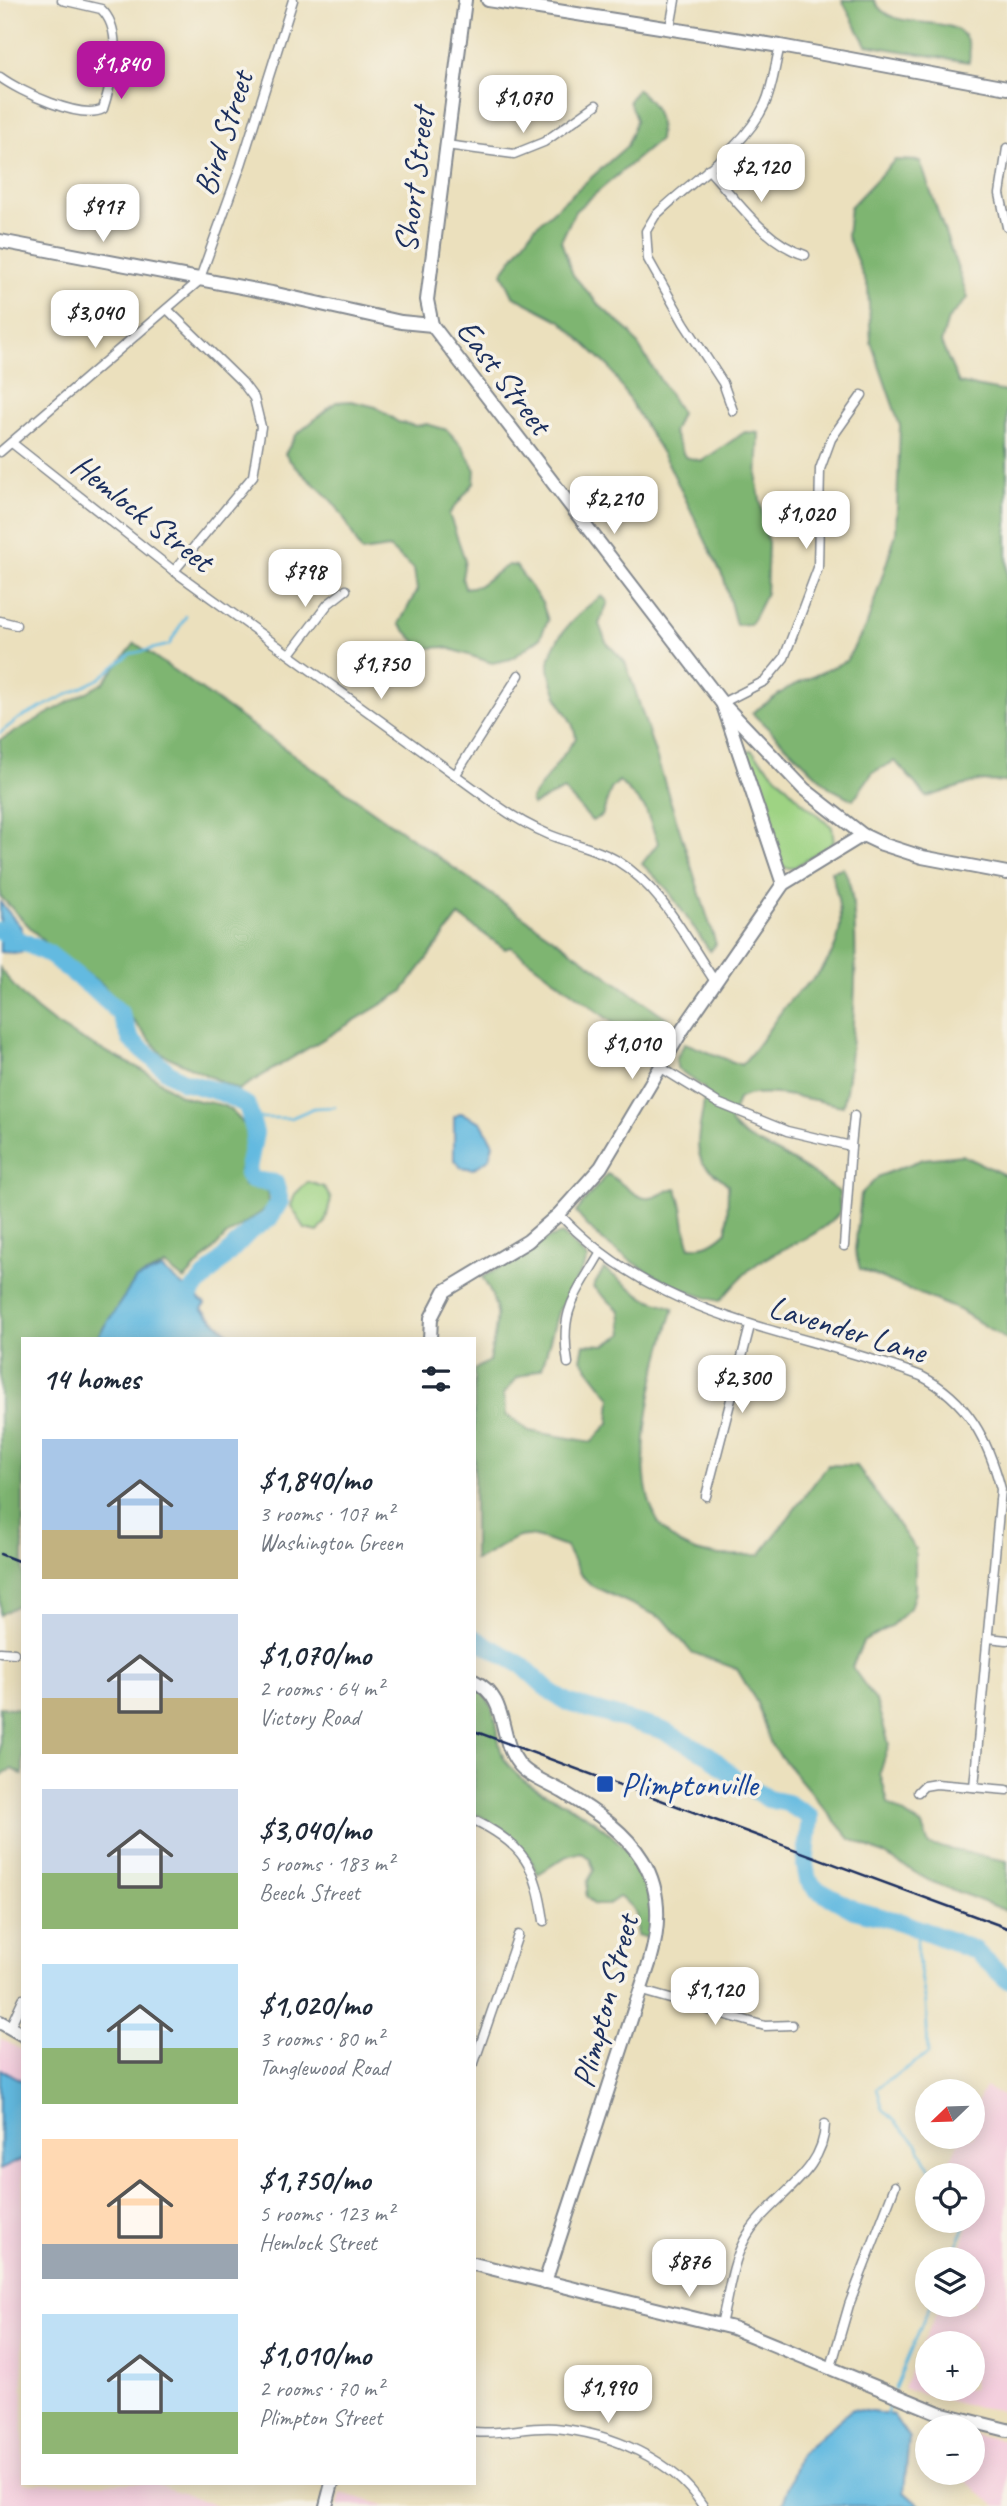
<!DOCTYPE html>
<meta charset="utf-8">
<style>
:root{--surface:#fff;--page:#f6f6f7;--text:#1f2937;--muted:#747a83;--accent:#b5179e}
body{margin:0;font-family:Caveat,sans-serif;background:var(--page);color:var(--text);height:100vh;display:flex;flex-direction:column;font-size:26px;white-space:nowrap}
*{box-sizing:border-box;margin:0}
p{font-size:23px;color:var(--muted)}
.icon{flex:none;width:38px;height:38px;fill:none;stroke:currentColor;stroke-width:2;stroke-linecap:round;stroke-linejoin:round}
.map{position:relative;flex:1;overflow:hidden}
.side{position:absolute;left:21px;top:1337px;width:455px;height:1148px;display:flex;flex-direction:column;background:var(--surface);border-radius:0px;box-shadow:0 4px 18px #0003}
.side>*{flex:none}
.needle{width:46px;rotate:247deg}
.controls{position:absolute;left:915px;top:2079px;display:grid;gap:14px}
.controls a{display:grid;place-items:center;width:70px;height:70px;border-radius:50%;background:var(--surface);box-shadow:0 4px 18px #0003;font-size:35px}
.price{position:absolute;translate:-50% -60px;padding:0 16px;border-radius:14px;background:#fff;color:#222;font-size:23px;line-height:46px;filter:drop-shadow(0 2px 4px #0008)}
.price::after{content:'';position:absolute;left:50%;top:42px;width:21px;height:16px;margin-left:-10px;background:inherit;clip-path:polygon(0 0,100% 0,50% 100%)}
.price.active{background:var(--accent);color:#fff}
ul{padding:0;list-style:none}
li{display:flex;align-items:center;gap:21px;height:175px;padding:0 21px}
li span{display:grid;place-items:center;flex:none;width:196px;height:140px;border-radius:0px;color:#555}
li>.icon{margin-inline-start:auto}
span .icon{width:84px;height:84px;fill:#fffc;stroke-width:1}
li b{font-size:30px}
h2{display:flex;justify-content:space-between;align-items:center;height:84px;padding:0 21px;font-size:30px}
.map>svg:first-child{display:block}
.built{fill:#f4cfde;fill-rule:evenodd}
.green{fill:#9ed383;stroke:#5c8170;stroke-width:2}
.forest{fill:#7eb571;stroke:#4c7268;stroke-width:2}
.water{fill:#63bae0;stroke:#3f749f;stroke-width:2}
.lines{fill:none;stroke-linecap:round;stroke-linejoin:round}
.stream{stroke:#63bae0;stroke-width:2.5}
.river{stroke:#63bae0;stroke-width:18}
.street-casing{stroke:#83888e;stroke-width:11}
.secondary-casing{stroke:#83888e;stroke-width:16}
.street{stroke:#fff;stroke-width:8}
.secondary{stroke:#fff;stroke-width:12}
.rail{stroke:#1b2f5e;stroke-width:2.5}
.transit-dot{fill:#1a4fb4;stroke:#f7f3e8;stroke-width:2.5}
.labels{text-anchor:middle;stroke-width:7;stroke-linejoin:round;paint-order:stroke}
.street-label{font-size:33px;fill:#1b2f5e;stroke:#f7f3e8}
.transit-label{font-size:33px;fill:#164399;stroke:#f7f3e8;text-anchor:start}
</style>
<div class="map">
<svg width="1007" height="2506" viewBox="0 0 1007 2506">
<rect width="100%" height="100%" fill="#f7f3e8"/>
<filter id="ink" filterUnits="userSpaceOnUse"><feTurbulence type="fractalNoise" baseFrequency=".0143" numOctaves="2"/><feDisplacementMap in="SourceGraphic" scale="14" xChannelSelector="R" yChannelSelector="G"/><feConvolveMatrix kernelMatrix="1 2 1 2 8 2 1 2 1" color-interpolation-filters="sRGB"/></filter>
<filter id="wash" filterUnits="userSpaceOnUse"><feTurbulence type="fractalNoise" baseFrequency=".00686" numOctaves="4" result="noise"/><feDisplacementMap in="SourceGraphic" scale="28" xChannelSelector="R" yChannelSelector="G"/><feGaussianBlur stdDeviation="1.57" result="paint"/><feColorMatrix in="noise" values="0 0 0 0 0 0 0 0 0 0 0 0 0 0 0 0 0 1.4 0 .05"/><feComposite in="paint" operator="in"/></filter>
<g filter="url(#wash)">
<rect width="100%" height="100%" fill="#ebe0bd"/>
<g class="built">
<path d="M0,2038L23,2051V2483H154L219,2506H0Z"/>
<path d="M985,2087L1007,2098V2411L965,2405L903,2388L940,2305H973V2259H957L970,2221H973V2175H966L949,2162L961,2137H973V2111ZM928,2343H973V2389H928Z"/>
<path d="M973,2435L1007,2440V2506H997L969,2484L963,2473H973Z"/>
<path d="M341,2493L388,2506H338Z"/>
</g>
<g class="green">
<path d="M751,750L801,801L832,827L834,842L793,868H785L781,863L744,754Z"/>
<path d="M308,1182L324,1187L331,1199L325,1223L318,1232L305,1229L291,1206L295,1194Z"/>
</g>
<g class="forest">
<path d="M842,0H874C893,42 978,0 969,62L866,45Z"/>
<path d="M637,89C655,104 662,116 659,140L575,211L561,241L573,275L599,305L630,332L681,413L673,432L685,457L702,461L745,432L759,433L757,483L768,543L766,594L751,624L736,625L724,579L669,465L610,368L561,321L513,296L502,273L535,227L627,146L636,120L629,101Z"/>
<path d="M895,160L920,161L968,298L948,319L941,343L959,383L1007,392V782L978,781L927,797L895,761L873,772L853,800L830,788L752,713L788,688L846,661L867,624L896,533L900,426L871,342L868,288L847,236L850,207Z"/>
<path d="M351,401L376,407L398,422L416,426L427,424L447,430L463,447L475,470L474,483L449,514L465,560L462,578L465,588L478,586L508,565L516,566L542,603L548,620L540,638L511,659L492,663L445,647L430,648L417,643L399,624L417,590L414,569L389,548L362,552C353,538 348,522 338,509C323,487 299,476 285,454L296,435L336,402Z"/>
<path d="M602,596L608,602L599,624L606,642L625,662L635,690L716,944L710,951L667,889L642,864L658,843L645,808L619,781L611,789L602,816L592,821L564,790L532,805L531,799L576,738C574,723 568,717 561,705C556,695 548,674 549,663C552,637 582,609 602,596Z"/>
<path d="M135,643L678,1026L659,1057L511,947L505,949L459,916L402,992L238,1090L162,1054L102,984L49,947L0,896V740L103,683Z"/>
<path d="M843,868C865,899 853,1066 843,1106C817,1101 760,1085 738,1099L730,1123C746,1142 759,1142 780,1154C801,1165 820,1178 839,1192L840,1212C819,1238 785,1245 758,1263C742,1274 732,1288 720,1301C675,1292 602,1249 576,1212L607,1174C619,1179 637,1201 650,1198C660,1197 665,1190 676,1188C686,1207 682,1228 690,1247C706,1247 716,1242 727,1231L728,1185C721,1177 709,1171 703,1163C690,1143 707,1111 704,1088L677,1068L676,1059L685,1043L741,1065C760,1046 771,1024 787,1004C795,994 806,986 815,977C848,941 843,914 831,871Z"/>
<path d="M0,968C41,1028 86,1040 146,1072C159,1079 170,1091 182,1096C216,1109 219,1093 247,1128L246,1153L239,1170L244,1186L268,1191L269,1207L226,1236L184,1280L165,1265L136,1279L96,1339H23V1602L0,1615Z"/>
<path d="M962,1155L1007,1176V1340L961,1311L860,1269L855,1250L861,1194L879,1176L923,1159Z"/>
<path d="M562,1234L588,1259L558,1312L542,1368L517,1378L504,1394L506,1414L529,1431L592,1442L609,1423L611,1398L581,1359L584,1344L605,1345L623,1334L620,1311L593,1287L604,1269L645,1298L674,1308C655,1366 612,1513 686,1547C708,1558 737,1555 760,1555L828,1465L857,1466L915,1549V1592L910,1608L891,1626L863,1642L852,1667L876,1701L889,1744L880,1773L888,1803L922,1826L929,1845L1007,1861V1911L930,1881L883,1854L850,1839L771,1745L757,1703L737,1669L691,1652L664,1619L592,1586L580,1574L566,1547C555,1544 541,1537 529,1536C510,1534 493,1556 474,1560V1370L489,1361C497,1325 503,1309 482,1277C509,1265 534,1240 562,1234Z"/>
<path d="M474,1685C509,1715 489,1741 509,1766C525,1786 549,1795 571,1807C601,1823 642,1857 651,1891C654,1905 651,1924 651,1939L637,1935C638,1914 637,1907 619,1897L607,1905H594L586,1896L588,1880L594,1870L590,1859L581,1852L567,1856L538,1874C524,1843 505,1828 474,1813Z"/>
<path d="M0,1707L23,1709V1775L12,1769L0,1776Z"/>
</g>
<g class="water">
<path d="M0,902L21,927L26,944L20,953L0,952Z"/>
<path d="M461,1113L481,1122L493,1144L489,1159L473,1169L461,1167L454,1160V1117Z"/>
<path d="M162,1269L205,1304L202,1309L235,1339H96L136,1279Z"/>
<path d="M0,2069L23,2081V2159L0,2170Z"/>
<path d="M852,2409L893,2415L909,2438L904,2492L920,2506H782L800,2454Z"/>
</g>
<g class="lines">
<g class="stream">
<path d="M0,733L18,719L99,679L130,654L169,645L186,616"/>
<path d="M253,1118H291L314,1108L335,1107"/>
<path d="M917,1930V1953L926,2004L928,2054L877,2088L883,2109L917,2144L933,2175"/>
<path d="M950,2259L968,2221"/>
<path d="M894,2390L930,2305"/>
<path d="M886,2416L891,2399"/>
</g>
<g class="river">
<path d="M0,931L49,954L97,992L120,1013L131,1040L167,1071L184,1082L220,1092L247,1105L255,1133L247,1174L251,1180L275,1183L280,1201L269,1219L250,1231L191,1292L174,1339"/>
<path d="M474,1638L523,1666L552,1693L569,1703L662,1730L709,1755L735,1778L768,1799L787,1803L810,1817L805,1865L808,1880L816,1889L854,1910L901,1922L975,1950L1007,1980"/>
</g>
</g>
</g>
<g filter="url(#ink)">
<g class="lines">
<defs>
<g id="street">
<path d="M670,28L675,0"/>
<path d="M0,77C19,91 81,121 103,109C112,81 125,31 101,9L62,0"/>
<path d="M446,145L514,154L544,142L596,105"/>
<path d="M1007,148L1000,194L1007,227"/>
<path d="M708,169C736,199 765,243 805,255"/>
<path d="M167,309L242,382L254,398L261,427L253,476L174,571"/>
<path d="M733,411L723,383L684,323L648,259L646,231L655,216C691,180 743,151 765,104C773,87 775,64 780,46"/>
<path d="M12,443L174,571L498,806C515,818 531,827 550,835C572,844 596,848 616,860C661,887 686,938 714,980"/>
<path d="M0,452L199,281L241,165L293,0"/>
<path d="M0,621L16,625"/>
<path d="M290,654L328,604L346,590"/>
<path d="M722,703L765,681L784,658L818,568L820,469L831,439L862,395"/>
<path d="M456,774L519,675"/>
<path d="M660,1067L718,1103L787,1131L851,1146L854,1116"/>
<path d="M559,1214C661,1323 792,1327 921,1376C968,1400 988,1440 1001,1489L974,1787"/>
<path d="M844,1246L851,1146"/>
<path d="M568,1363C559,1310 575,1297 600,1253"/>
<path d="M706,1496L750,1326"/>
<path d="M988,1638L1007,1640"/>
<path d="M0,1652L14,1653"/>
<path d="M918,1792L924,1786L936,1784L1007,1790"/>
<path d="M474,1820C525,1845 536,1867 544,1921"/>
<path d="M642,1991L765,2026L792,2025"/>
<path d="M10,2027L23,1999"/>
<path d="M474,2063L518,1935"/>
<path d="M721,2324C728,2298 731,2266 744,2241C766,2198 824,2177 825,2124"/>
<path d="M831,2367L849,2305L895,2186"/>
<path d="M474,2432C501,2435 528,2426 555,2428C610,2433 672,2458 703,2506"/>
</g>
<g id="secondary">
<path d="M488,0L780,46L1007,88"/>
<path d="M0,241L272,293L401,322L432,325L722,703L804,789L863,835L882,844L922,857L1007,873"/>
<path d="M432,325L427,300L465,0"/>
<path d="M723,705L783,884"/>
<path d="M430,1339L431,1318L445,1291L528,1241L559,1214L601,1167L683,1029L783,884L863,835"/>
<path d="M474,1681C510,1699 497,1736 518,1763C527,1776 550,1784 563,1792C634,1834 675,1875 650,1961L545,2282"/>
<path d="M0,2022L23,2035"/>
<path d="M474,2264L733,2328L939,2413L1007,2430"/>
<path d="M326,2506L332,2483"/>
</g>
</defs>
<use href="#street" class="street-casing"/>
<use href="#secondary" class="secondary-casing"/>
<use href="#street" class="street"/>
<use href="#secondary" class="secondary"/>
<g class="rail">
<path d="M0,1554L23,1563"/>
<path d="M474,1731L1007,1928"/>
</g>
</g>
</g>
<rect class="transit-dot" x="596" y="1775" width="18" height="18" rx="3.5"/>
<g class="labels">
<g class="street-label">
<text transform="translate(222 133) rotate(-72)" y="12">Bird Street</text>
<text transform="translate(413 180) rotate(-83)" y="12">Short Street</text>
<text transform="translate(505 376) rotate(53)" y="12">East Street</text>
<text transform="translate(143 512) rotate(38)" y="12">Hemlock Street</text>
<text transform="translate(848 1328) rotate(17)" y="12">Lavender Lane</text>
<text transform="translate(604 2001) rotate(-75)" y="12">Plimpton Street</text>
</g>
<g class="transit-label">
<text x="621" y="1796">Plimptonville</text>
</g>
</g>
</svg>
<div class="controls">
<a><svg class="needle" viewBox="-14 -14 28 28"><path d="M0-13l5 13h-10z" fill="#e53935"/><path d="M0 13l5-13h-10z" fill="#747a83"/></svg></a>
<a><svg class="icon" aria-label="locate" viewBox="0 0 24 24"><circle cx="12" cy="12" r="6"/><path d="M12 2v4M12 18v4M2 12h4M18 12h4"/></svg></a>
<a><svg class="icon" aria-label="layers" viewBox="0 0 24 24"><path d="M12 4l9 5-9 5-9-5zM3 14l9 5 9-5"/></svg></a>
<a>+</a>
<a>−</a>
</div>
<b class="price active" style="left:121px;top:101px">$1,840</b>
<b class="price" style="left:523px;top:135px">$1,070</b>
<b class="price" style="left:761px;top:204px">$2,120</b>
<b class="price" style="left:103px;top:244px">$917</b>
<b class="price" style="left:95px;top:350px">$3,040</b>
<b class="price" style="left:614px;top:536px">$2,210</b>
<b class="price" style="left:806px;top:551px">$1,020</b>
<b class="price" style="left:305px;top:609px">$798</b>
<b class="price" style="left:381px;top:701px">$1,750</b>
<b class="price" style="left:632px;top:1081px">$1,010</b>
<b class="price" style="left:742px;top:1415px">$2,300</b>
<b class="price" style="left:715px;top:2027px">$1,120</b>
<b class="price" style="left:689px;top:2299px">$876</b>
<b class="price" style="left:608px;top:2425px">$1,990</b>
<section class="side">
<h2>14 homes<svg class="icon" aria-label="filters" viewBox="0 0 24 24"><path d="M4 7h16M4 17h16"/><circle cx="9" cy="7" r="2"/><circle cx="15" cy="17" r="2"/></svg></h2>
<ul>
<li><span style="background:linear-gradient(#a9c7e8 65%,#c2b280 0)"><svg class="icon" aria-label="home" viewBox="0 0 24 24"><path d="M3 11l9-7 9 7M6 9v11h12V9"/></svg></span><div><b>$1,840/mo</b><p>3 rooms · 107 m²</p><p>Washington Green</p></div></li>
<li><span style="background:linear-gradient(#c9d6e8 60%,#c2b280 0)"><svg class="icon" aria-label="home" viewBox="0 0 24 24"><path d="M3 11l9-7 9 7M6 9v11h12V9"/></svg></span><div><b>$1,070/mo</b><p>2 rooms · 64 m²</p><p>Victory Road</p></div></li>
<li><span style="background:linear-gradient(#c9d6e8 60%,#8fb573 0)"><svg class="icon" aria-label="home" viewBox="0 0 24 24"><path d="M3 11l9-7 9 7M6 9v11h12V9"/></svg></span><div><b>$3,040/mo</b><p>5 rooms · 183 m²</p><p>Beech Street</p></div></li>
<li><span style="background:linear-gradient(#bfe0f5 60%,#8fb573 0)"><svg class="icon" aria-label="home" viewBox="0 0 24 24"><path d="M3 11l9-7 9 7M6 9v11h12V9"/></svg></span><div><b>$1,020/mo</b><p>3 rooms · 80 m²</p><p>Tanglewood Road</p></div></li>
<li><span style="background:linear-gradient(#ffd9b3 75%,#9aa5b1 0)"><svg class="icon" aria-label="home" viewBox="0 0 24 24"><path d="M3 11l9-7 9 7M6 9v11h12V9"/></svg></span><div><b>$1,750/mo</b><p>5 rooms · 123 m²</p><p>Hemlock Street</p></div></li>
<li><span style="background:linear-gradient(#bfe0f5 70%,#8fb573 0)"><svg class="icon" aria-label="home" viewBox="0 0 24 24"><path d="M3 11l9-7 9 7M6 9v11h12V9"/></svg></span><div><b>$1,010/mo</b><p>2 rooms · 70 m²</p><p>Plimpton Street</p></div></li>
</ul>
</section>
</div>
